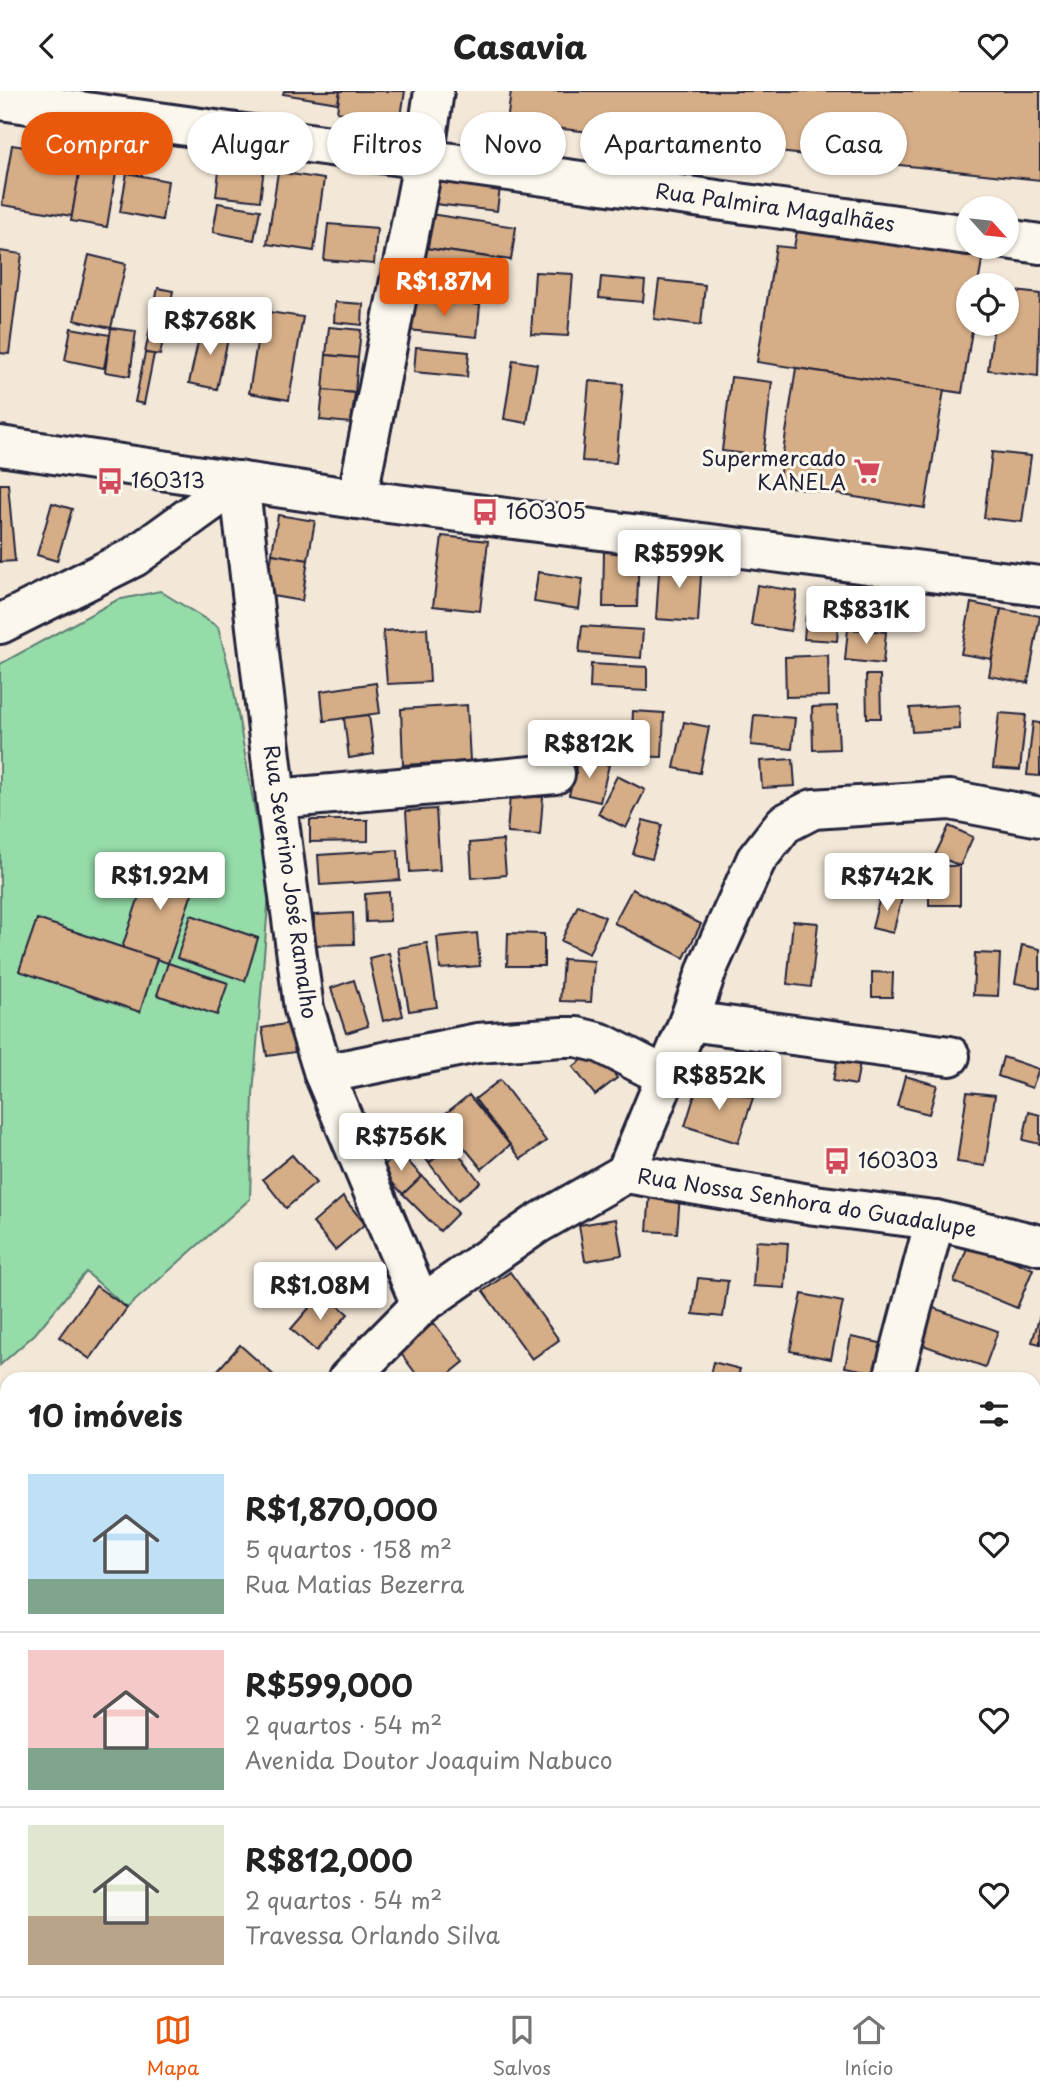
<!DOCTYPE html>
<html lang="pt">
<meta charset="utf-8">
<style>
:root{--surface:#fff;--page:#f2f2f2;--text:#222;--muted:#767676;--line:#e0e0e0;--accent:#ea580c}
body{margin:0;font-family:"Playpen Sans",sans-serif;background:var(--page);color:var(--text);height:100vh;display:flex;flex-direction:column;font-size:26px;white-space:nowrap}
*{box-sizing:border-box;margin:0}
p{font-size:23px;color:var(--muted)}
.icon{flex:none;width:38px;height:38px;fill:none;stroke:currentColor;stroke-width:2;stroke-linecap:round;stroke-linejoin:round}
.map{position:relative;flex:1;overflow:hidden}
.panel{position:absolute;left:0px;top:1281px;width:1041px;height:625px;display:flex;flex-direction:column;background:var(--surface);border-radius:21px 21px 0 0;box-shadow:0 2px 5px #0004}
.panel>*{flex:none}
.guide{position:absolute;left:21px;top:21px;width:999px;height:63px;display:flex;gap:14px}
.needle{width:46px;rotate:117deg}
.controls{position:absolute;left:956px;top:105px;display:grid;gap:14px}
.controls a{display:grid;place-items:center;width:63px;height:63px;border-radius:50%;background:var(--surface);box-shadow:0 2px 5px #0004;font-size:35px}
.price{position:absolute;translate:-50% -60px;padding:0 16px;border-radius:7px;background:#fff;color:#222;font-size:23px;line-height:46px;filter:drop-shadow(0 2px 4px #0008)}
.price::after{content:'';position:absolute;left:50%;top:42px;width:21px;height:16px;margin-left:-10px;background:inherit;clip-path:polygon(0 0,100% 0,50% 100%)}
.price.active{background:var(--accent);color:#fff}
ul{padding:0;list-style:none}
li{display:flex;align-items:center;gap:21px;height:175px;padding:0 28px}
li+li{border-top:2px solid var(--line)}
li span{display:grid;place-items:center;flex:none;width:196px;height:140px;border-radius:0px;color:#555}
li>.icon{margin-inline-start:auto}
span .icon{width:84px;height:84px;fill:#fffc;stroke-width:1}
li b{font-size:30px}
h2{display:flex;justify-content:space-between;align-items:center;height:84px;padding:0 28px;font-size:30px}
.pill{padding:0 24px;border-radius:32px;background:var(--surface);box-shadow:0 2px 5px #0004;font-size:24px;line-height:63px}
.pill.active{background:var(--accent);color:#fff}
header{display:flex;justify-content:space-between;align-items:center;height:91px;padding:0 28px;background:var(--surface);font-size:32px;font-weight:800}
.tabs{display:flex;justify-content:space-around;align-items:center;height:98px;border-top:2px solid var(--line);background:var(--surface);font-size:19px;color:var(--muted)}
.tabs a{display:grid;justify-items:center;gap:4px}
.tabs .active{color:var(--accent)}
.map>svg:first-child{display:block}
.green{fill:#95dca9;stroke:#5c7f72;stroke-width:2}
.building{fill:#d5ad86;stroke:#22223b;stroke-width:2}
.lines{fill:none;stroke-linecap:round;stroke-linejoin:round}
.minor-casing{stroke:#22223b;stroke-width:44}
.major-casing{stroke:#22223b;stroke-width:44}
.minor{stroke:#fbf7ec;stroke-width:38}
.major{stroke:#fbf7ec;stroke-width:38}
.labels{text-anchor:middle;stroke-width:6;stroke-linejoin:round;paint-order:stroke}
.street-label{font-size:21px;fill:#22223b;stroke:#fbf7ec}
.poi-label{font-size:21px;fill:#22223b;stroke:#fbf7ec;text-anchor:start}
</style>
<header><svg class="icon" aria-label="back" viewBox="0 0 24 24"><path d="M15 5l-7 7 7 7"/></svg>Casavia<svg class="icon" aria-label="heart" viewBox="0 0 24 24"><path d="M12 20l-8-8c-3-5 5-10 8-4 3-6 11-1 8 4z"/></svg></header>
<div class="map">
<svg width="1040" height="1905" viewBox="0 0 1040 1905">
<rect width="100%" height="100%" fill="#f3e8d8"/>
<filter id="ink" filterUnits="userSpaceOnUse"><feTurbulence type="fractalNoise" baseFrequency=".0143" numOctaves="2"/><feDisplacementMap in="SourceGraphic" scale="14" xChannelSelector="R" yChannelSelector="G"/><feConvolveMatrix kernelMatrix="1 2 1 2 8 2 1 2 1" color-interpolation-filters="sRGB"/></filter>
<g filter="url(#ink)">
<path class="green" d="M160,500L218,536L232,589L269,801L253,1004L250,1108L127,1217L86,1181L35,1243L0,1274V573L117,509Z"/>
<g class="building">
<path d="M284,0H340L338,12L283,3Z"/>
<path d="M340,0H405L400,32L337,21Z"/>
<path d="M511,0H1040V89L507,32Z"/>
<path d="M12,54L82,65L72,125L2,114Z"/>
<path d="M221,63L265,68L260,110L216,105Z"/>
<path d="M82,65L118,70L107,136L71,130Z"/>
<path d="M278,81L324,88L314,160L267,153Z"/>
<path d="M127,82L168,90L162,129L120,121Z"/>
<path d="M437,91L500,97L497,120L435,113Z"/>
<path d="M218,112L260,119L254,149L213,141Z"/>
<path d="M430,123L516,136L511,169L425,157Z"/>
<path d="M328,133L377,137L374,173L324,169Z"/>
<path d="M798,134L983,163L978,194H968V233H973L962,302L757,271L776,155L794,157Z"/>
<path d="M425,157L501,168L495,206L419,195Z"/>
<path d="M0,160L22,163L9,263L0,262Z"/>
<path d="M89,164L126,173L111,237L74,229Z"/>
<path d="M535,181L573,183L568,245L531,243Z"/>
<path d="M601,186L645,190L643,211L599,207Z"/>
<path d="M659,189L705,194L701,234L654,228Z"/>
<path d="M158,197L173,200L160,264L145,262Z"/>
<path d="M1006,199L1040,203L1038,285L988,279L994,233H1006Z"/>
<path d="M411,207L480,214L477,246L408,239Z"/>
<path d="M335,211L363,213L362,234L334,231Z"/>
<path d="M262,220L303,226L289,309L249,302Z"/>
<path d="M202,233L230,239L217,298L189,292Z"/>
<path d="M329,236L361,239L358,267L326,264Z"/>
<path d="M71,237L110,244L104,277L65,269Z"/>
<path d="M111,237L136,240L130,285L105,281Z"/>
<path d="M416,256L469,261L467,286L414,281Z"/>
<path d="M145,262L154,263L144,313L135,311Z"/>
<path d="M326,264L358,267L355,302L323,299Z"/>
<path d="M513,269L537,273L527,332L504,328Z"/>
<path d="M796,277L944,299L925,417L778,394Z"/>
<path d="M731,286L772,291L763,365L722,360Z"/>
<path d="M589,290L623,293L616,372L582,370Z"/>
<path d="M323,299L355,302L351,332L320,329Z"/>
<path d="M992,361L1031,365L1022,431L984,427Z"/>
<path d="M0,393H8L15,470L0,471Z"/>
<path d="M52,412L72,418L57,470L37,464Z"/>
<path d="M278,424L315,430L308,469L272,463Z"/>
<path d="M442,445L488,450L480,520L433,515Z"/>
<path d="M604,459L639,460L637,516H603Z"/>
<path d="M272,463L308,469L302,510L266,504Z"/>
<path d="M660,467L702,469L698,531L656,528Z"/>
<path d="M538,481L583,488L579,518L534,511Z"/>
<path d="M757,494L797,500L791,540L751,534Z"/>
<path d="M971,512L1001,518L992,568L961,563Z"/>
<path d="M1001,518L1040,525L1028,592L989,585Z"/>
<path d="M806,525L839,527L837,550L804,548Z"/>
<path d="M582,535L643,539L641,567L579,562Z"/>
<path d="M427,537L430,591L387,593L383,540Z"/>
<path d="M848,538L886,541L883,573L845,569Z"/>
<path d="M828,564L829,605L786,606L785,566Z"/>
<path d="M591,573L647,576V600L590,597Z"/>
<path d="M866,584H880L881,627H867Z"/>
<path d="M376,592L380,622L324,630L321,600Z"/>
<path d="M467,614L470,670L403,674L401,618Z"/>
<path d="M959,614L960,638L912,641L910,617Z"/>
<path d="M837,615L839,658L813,659L812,616Z"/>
<path d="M633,620L664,622L662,666L631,665Z"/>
<path d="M999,622L1026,624L1020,679L993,677Z"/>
<path d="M369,624L374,663L349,667L344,627Z"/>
<path d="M754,624L795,627L792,658L751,654Z"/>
<path d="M684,631L709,636L700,682L674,677Z"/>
<path d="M1033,631L1040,632V685L1027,684Z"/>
<path d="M578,667L609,674L600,711L569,704Z"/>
<path d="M793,668L795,695L762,697L760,670Z"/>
<path d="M617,685L645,699L626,737L598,723Z"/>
<path d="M510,704L543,706L540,744L507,742Z"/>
<path d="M436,718L440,779L410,781L406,720Z"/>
<path d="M310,729H368V750L310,751Z"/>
<path d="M643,729L662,734L652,768L633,763Z"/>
<path d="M949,735L973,746L960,775L935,764Z"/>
<path d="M503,749L506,784L472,787L470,752Z"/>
<path d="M398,759L400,789L320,794L318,764Z"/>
<path d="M151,769L198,785L168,872L122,857Z"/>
<rect x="929" y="775" width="31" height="39"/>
<path d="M632,798L701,833L684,867L614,832Z"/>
<path d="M389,801L390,830L366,831L365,803Z"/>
<path d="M881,802L902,807L893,842L872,837Z"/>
<path d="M578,814L605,826L589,863L561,850Z"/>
<path d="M353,822L354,853L314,854V824Z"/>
<path d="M191,824L258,847L245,890L177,867Z"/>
<path d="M37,828L157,868L140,921L19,880Z"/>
<path d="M793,830L818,832L811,896L787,893Z"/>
<path d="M477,842L480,875L440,878L437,846Z"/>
<path d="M508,842L544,843V875H507Z"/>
<path d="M427,852L437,916L409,920L398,857Z"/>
<path d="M1022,854L1040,858V897L1015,892Z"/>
<path d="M389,862L403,925L383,930L369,867Z"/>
<path d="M975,862L1000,863L998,905L973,904Z"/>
<path d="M563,868L594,870L591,911L560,910Z"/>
<path d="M168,872L228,892L217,924L157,904Z"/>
<path d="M872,881L893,882L892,906H872Z"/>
<path d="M354,889L368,935L346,942L331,897Z"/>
<path d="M291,932L295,961L267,965L262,937Z"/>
<path d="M595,959L617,987L595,1004L573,976Z"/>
<path d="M839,960L861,965L856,994L833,990Z"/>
<path d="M1003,966L1039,978L1032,997L998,985Z"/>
<path d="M905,985L937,994L929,1023L897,1015Z"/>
<path d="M500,989L546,1050L521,1068L475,1008Z"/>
<path d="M699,990L753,1007L738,1052L685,1035Z"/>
<path d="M967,1001L995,1004L985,1075L957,1071Z"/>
<path d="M469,1004L510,1054L482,1078L440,1027Z"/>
<path d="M1029,1021L1040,1024V1053L1023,1049Z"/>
<path d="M434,1030L452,1054L429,1072L410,1048Z"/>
<path d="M452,1054L480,1091L458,1109L429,1072Z"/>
<path d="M398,1060L422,1085L403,1103L380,1079Z"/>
<path d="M292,1064L316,1092L286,1117L263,1088Z"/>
<path d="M422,1085L458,1122L440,1140L403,1103Z"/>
<path d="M650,1102L680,1104L677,1142L647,1140Z"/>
<path d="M343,1106L365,1133L335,1159L313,1132Z"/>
<path d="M616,1128L622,1164L585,1170L579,1134Z"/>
<path d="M756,1150L788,1152L785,1197L753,1195Z"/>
<path d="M969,1152L1033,1178L1017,1217L954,1191Z"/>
<path d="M510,1181L559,1249L532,1268L483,1200Z"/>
<path d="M698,1187L728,1190L723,1226L693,1223Z"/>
<path d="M96,1195L127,1217L90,1268L59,1246Z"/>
<path d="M323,1201L348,1223L316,1260L291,1238Z"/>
<path d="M802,1203L843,1211L831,1268L790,1260Z"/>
<path d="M931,1216L998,1240L985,1276L917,1252Z"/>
<path d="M1040,1224V1253L1032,1251Z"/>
<path d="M434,1232L464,1271L443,1288H420L399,1260Z"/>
<path d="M851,1246L890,1254L884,1283L845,1276Z"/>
<path d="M240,1254L278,1288H226L217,1280Z"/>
<path d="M713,1271L740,1278L737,1288H709Z"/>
<path d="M800,1283L826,1288H799Z"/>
<path d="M1034,1316L1040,1319L1034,1333Z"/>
<rect x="1034" y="1505" width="6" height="93"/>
<path d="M7,1660V1701L0,1670V1662Z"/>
<path d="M7,1889V1899H13L15,1905H0V1891Z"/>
<path d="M875,1899H896L900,1905H865Z"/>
<path d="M1004,1899H1024L1027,1905H1007Z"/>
</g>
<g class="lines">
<defs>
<g id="minor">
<path d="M0,9L968,144"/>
<path d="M1006,148L1040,153"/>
<path d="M357,408L424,67L434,0"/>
<path d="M0,533L134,466L239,390L276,708L304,918L324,983L421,1214"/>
<path d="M276,708L555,683"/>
<path d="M689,930L950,965"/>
<path d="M324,983L477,952L562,946H577L601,952L667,986"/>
<path d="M626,1082L689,930L708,876L756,769L784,733L813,718L950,709L1040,726"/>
<path d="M348,1288L421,1214L537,1133L626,1082L815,1114L935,1129L1040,1154"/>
<path d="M893,1288L935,1129"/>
<path d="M0,1360L7,1357"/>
<path d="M0,1636L7,1630"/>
<path d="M1034,1656H1040"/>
<path d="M0,1735L7,1733"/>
</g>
<path id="major" d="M0,355L357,408L1040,495"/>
</defs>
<use href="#minor" class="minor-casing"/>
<use href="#major" class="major-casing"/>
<use href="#minor" class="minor"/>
<use href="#major" class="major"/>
</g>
</g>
<defs>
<symbol id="supermarket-bare" viewBox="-9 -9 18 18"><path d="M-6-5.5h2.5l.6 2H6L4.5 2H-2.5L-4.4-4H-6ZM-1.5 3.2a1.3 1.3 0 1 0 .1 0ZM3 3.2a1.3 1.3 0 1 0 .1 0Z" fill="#d1495b" stroke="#fbf7ec" stroke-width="2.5" paint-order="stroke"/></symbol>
<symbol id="bus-bare" viewBox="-9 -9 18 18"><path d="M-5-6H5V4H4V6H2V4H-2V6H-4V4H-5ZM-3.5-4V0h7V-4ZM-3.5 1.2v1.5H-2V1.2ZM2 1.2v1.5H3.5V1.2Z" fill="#d1495b" stroke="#fbf7ec" stroke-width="2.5" paint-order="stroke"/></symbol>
</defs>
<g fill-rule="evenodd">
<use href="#supermarket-bare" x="848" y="361" width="38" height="38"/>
<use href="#bus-bare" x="91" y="371" width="38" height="38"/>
<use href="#bus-bare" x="466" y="402" width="38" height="38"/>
<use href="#bus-bare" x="818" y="1051" width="38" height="38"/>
</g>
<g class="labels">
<g class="street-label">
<text transform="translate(775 117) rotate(8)" y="7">Rua Palmira Magalhães</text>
<text transform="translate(290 791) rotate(82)" y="7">Rua Severino José Ramalho</text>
<text transform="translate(807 1112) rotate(9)" y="7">Rua Nossa Senhora do Guadalupe</text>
</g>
<g class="poi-label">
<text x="846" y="375" text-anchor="end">Supermercado<tspan x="846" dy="24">KANELA</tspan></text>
<text x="131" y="397">160313</text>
<text x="506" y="428">160305</text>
<text x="858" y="1077">160303</text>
</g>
</g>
</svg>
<div class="controls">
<a><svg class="needle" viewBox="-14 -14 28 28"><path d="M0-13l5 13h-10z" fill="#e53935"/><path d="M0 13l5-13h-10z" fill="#767676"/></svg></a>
<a><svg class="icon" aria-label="locate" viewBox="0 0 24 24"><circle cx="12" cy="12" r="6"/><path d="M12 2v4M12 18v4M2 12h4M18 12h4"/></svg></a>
</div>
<b class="price active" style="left:444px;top:227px">R$1.87M</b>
<b class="price" style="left:210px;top:266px">R$768K</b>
<b class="price" style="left:679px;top:499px">R$599K</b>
<b class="price" style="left:866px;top:555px">R$831K</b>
<b class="price" style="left:589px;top:689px">R$812K</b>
<b class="price" style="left:160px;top:821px">R$1.92M</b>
<b class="price" style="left:887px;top:822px">R$742K</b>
<b class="price" style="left:719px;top:1021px">R$852K</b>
<b class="price" style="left:401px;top:1082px">R$756K</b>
<b class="price" style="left:320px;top:1231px">R$1.08M</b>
<div class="guide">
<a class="pill active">Comprar</a>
<a class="pill">Alugar</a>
<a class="pill">Filtros</a>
<a class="pill">Novo</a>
<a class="pill">Apartamento</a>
<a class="pill">Casa</a>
</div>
<section class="panel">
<h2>10 imóveis<svg class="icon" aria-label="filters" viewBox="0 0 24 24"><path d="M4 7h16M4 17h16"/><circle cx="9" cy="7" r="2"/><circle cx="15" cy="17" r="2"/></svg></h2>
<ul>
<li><span style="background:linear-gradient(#bfe0f5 75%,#7fa58c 0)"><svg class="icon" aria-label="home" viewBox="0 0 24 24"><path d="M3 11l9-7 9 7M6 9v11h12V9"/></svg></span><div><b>R$1,870,000</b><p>5 quartos · 158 m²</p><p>Rua Matias Bezerra</p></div><svg class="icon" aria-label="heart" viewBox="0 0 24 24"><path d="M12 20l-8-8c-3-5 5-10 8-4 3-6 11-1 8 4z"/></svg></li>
<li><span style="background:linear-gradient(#f6c9c9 70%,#7fa58c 0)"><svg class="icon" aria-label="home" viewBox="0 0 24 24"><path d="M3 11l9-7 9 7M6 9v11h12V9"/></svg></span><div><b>R$599,000</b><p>2 quartos · 54 m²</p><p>Avenida Doutor Joaquim Nabuco</p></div><svg class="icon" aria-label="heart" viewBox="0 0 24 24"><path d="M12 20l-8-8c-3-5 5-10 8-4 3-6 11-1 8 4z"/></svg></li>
<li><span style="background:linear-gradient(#dfe7d0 65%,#b9a48a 0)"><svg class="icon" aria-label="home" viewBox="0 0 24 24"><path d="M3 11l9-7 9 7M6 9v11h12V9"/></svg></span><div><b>R$812,000</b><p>2 quartos · 54 m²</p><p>Travessa Orlando Silva</p></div><svg class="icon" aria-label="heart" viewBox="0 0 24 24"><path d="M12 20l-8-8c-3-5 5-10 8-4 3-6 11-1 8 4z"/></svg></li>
</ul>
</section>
</div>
<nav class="tabs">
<a class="active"><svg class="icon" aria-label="map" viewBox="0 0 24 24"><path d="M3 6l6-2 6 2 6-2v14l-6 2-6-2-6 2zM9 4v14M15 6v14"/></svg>Mapa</a>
<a><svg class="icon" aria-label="saved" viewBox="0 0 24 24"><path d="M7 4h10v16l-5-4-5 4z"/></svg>Salvos</a>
<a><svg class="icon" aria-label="home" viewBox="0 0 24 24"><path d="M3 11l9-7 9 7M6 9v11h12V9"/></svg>Início</a>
</nav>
